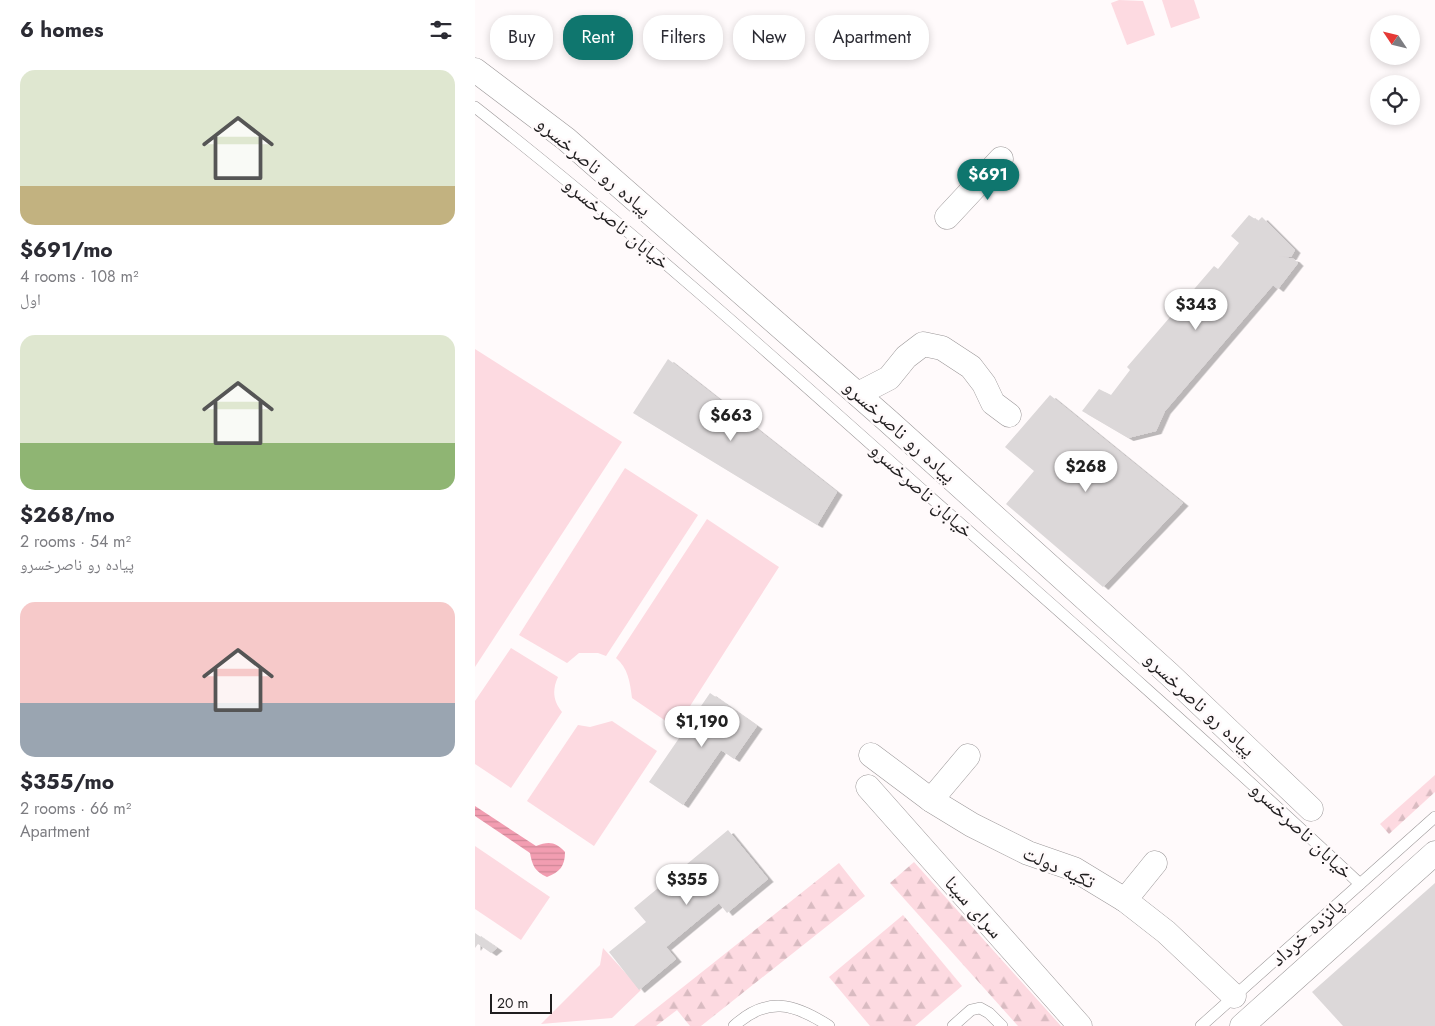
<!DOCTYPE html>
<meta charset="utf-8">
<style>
:root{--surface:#fff;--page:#f7f7f7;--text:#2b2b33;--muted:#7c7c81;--accent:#0f766e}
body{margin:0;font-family:Jost,"Noto Naskh Arabic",sans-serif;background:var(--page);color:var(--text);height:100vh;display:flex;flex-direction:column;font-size:19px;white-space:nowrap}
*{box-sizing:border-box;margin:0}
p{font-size:16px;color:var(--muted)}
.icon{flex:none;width:28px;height:28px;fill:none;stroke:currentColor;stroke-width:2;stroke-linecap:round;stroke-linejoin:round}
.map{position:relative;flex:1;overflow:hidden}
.details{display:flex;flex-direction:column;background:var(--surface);width:475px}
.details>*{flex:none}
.top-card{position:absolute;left:15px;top:15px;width:475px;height:45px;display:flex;gap:10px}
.needle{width:32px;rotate:305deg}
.fabs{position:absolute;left:895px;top:15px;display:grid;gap:10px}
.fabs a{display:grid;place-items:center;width:50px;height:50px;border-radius:50%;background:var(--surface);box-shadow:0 2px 8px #0003;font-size:25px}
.scale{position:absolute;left:15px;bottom:12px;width:62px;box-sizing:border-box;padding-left:5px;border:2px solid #201e1f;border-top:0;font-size:14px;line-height:18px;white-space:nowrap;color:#201e1f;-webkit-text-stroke:4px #fffafb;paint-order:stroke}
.price{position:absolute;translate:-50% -42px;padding:0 11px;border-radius:18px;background:#fff;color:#222;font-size:16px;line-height:32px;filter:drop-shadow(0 1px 2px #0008)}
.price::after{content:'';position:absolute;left:50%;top:30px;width:15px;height:11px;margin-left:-8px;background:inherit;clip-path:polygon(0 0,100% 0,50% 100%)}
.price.on{background:var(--accent);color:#fff}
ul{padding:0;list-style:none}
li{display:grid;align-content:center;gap:10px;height:265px;padding:0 20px}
li span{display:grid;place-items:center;height:155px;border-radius:15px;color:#555}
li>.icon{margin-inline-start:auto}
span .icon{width:90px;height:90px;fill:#fffc;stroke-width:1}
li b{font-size:21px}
h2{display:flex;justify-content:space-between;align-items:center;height:60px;padding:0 20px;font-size:21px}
.pill{padding:0 18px;border-radius:20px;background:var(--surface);box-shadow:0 2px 8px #0003;font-size:18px;line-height:45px}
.pill.on{background:var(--accent);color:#fff}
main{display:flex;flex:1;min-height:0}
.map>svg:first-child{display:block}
.green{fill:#fddae1}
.forest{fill:url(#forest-firs)}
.water{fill:url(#water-rules)}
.building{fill:#dcd8d9;filter:url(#shadow)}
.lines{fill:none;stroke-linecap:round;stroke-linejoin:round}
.lane-casing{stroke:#9b9798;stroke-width:12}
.street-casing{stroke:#9b9798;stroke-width:25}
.lane{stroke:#fff;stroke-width:11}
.street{stroke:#fff;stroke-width:24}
.labels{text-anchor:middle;stroke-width:5;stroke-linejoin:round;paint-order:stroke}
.street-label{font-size:20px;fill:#201e1f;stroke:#fffafb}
</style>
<main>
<section class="details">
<h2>6 homes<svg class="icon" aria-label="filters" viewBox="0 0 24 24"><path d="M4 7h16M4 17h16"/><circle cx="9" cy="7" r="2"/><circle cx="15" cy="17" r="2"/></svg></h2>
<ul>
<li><span style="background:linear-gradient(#dfe7d0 75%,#c2b280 0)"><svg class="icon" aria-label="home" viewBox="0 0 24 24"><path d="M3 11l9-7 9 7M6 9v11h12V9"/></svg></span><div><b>$691/mo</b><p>4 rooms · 108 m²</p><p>اول</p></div></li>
<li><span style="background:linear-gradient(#dfe7d0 70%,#8fb573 0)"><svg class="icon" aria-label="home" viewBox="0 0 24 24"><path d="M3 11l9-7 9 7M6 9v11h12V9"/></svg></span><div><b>$268/mo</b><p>2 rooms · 54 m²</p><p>پیاده رو ناصرخسرو</p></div></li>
<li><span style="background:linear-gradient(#f6c9c9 65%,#9aa5b1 0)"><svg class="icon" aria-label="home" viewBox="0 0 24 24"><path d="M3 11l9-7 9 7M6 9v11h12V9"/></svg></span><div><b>$355/mo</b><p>2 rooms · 66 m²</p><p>Apartment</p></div></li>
</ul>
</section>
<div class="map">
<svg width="960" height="1026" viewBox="0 0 960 1026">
<defs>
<pattern id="forest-firs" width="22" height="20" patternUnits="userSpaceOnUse" patternTransform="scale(1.25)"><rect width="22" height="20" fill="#fddae1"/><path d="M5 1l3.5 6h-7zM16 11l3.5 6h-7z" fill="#d9bbc1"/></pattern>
<pattern id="water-rules" width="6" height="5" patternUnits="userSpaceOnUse" patternTransform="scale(1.25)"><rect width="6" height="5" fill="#f29db1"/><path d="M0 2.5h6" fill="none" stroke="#cf8798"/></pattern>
<filter id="shadow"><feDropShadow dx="5.5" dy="3" stdDeviation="0" flood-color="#0004"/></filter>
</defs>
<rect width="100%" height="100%" fill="#fffafb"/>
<g class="green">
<path d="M644,0L668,1L680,35L652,45L636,3Z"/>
<path d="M687,0H719L725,18L696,28Z"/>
<path d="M0,349L147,442L0,667Z"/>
<path d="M150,468L223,515L131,656L123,653H104L92,663L44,635Z"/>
<path d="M232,519L304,567L201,728L157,698C155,682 153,668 141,658Z"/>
<path d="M36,648L83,677C77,690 78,701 87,712L36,788L0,764V701Z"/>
<path d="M137,721L182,751L119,846L52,801L103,725L115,727Z"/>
<path d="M0,846L75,897L46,940L0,909Z"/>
<path d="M128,948L166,990L137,1018L66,1024L125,965Z"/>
</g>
<g class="forest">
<path d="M960,775V792L914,834L905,824Z"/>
<path d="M439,862L586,1026H543L415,883Z"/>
<path d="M364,863L390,896L226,1026H215L202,1010L181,1026H159Z"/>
<path d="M428,915L487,986L440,1026H395L354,977Z"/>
</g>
<path class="water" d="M0,806L61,846C74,841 81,842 90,852C90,866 85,872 72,877C60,872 57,865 55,853L0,816Z"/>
<g class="building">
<path d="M774,215L783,221L787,217L820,250L816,257L804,256L819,259L823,263L803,289L798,285L690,411L681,431L653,438L607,411L624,389L636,395L655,370L652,367L739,266L743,269L764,243L756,236Z"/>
<path d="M193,359L362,492L342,525L158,413Z"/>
<path d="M575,395L708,503L628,587L531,504L559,471L530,447Z"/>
<path d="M235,693L282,726L259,759L246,750L208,805L174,782Z"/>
<path d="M253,830L293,879L252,913L244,903L191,947L201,959L164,990L134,952L171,922L159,908Z"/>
<path d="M960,883V1026H868L837,992Z"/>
<path d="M0,933L22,948L16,953L3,944L0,948Z"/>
</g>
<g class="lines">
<defs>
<g id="lane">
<path d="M0,107C157,230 305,363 454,496C599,624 744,752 885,884"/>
<path d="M259,1026C292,996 319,1003 354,1026"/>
<path d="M478,1026L496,1010L505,1008L514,1013L527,1026"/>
<path d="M726,1026L960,817"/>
</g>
<g id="street">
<path d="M0,70L91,139L412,420L694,674L836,809"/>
<path d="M472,217L526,159"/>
<path d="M383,394L414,378L431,357L448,344L467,348L496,367L509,384L518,403L534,415"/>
<path d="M396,755L456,800L497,825L553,853L599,869L650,900L691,932L759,996"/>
<path d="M393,787L605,1026"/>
<path d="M456,800L493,756"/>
<path d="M650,900L680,863"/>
<path d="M767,1026L960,853"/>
</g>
</defs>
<use href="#lane" class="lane-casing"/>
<use href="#street" class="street-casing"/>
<use href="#lane" class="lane"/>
<use href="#street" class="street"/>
</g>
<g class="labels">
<g class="street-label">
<text transform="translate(119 166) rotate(40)" y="7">پیاده رو ناصرخسرو</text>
<text transform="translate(142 223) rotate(40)" y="7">خیابان ناصرخسرو</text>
<text transform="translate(425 431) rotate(42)" y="7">پیاده رو ناصرخسرو</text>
<text transform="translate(447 490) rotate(42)" y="7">خیابان ناصرخسرو</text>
<text transform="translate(725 704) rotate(43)" y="7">پیاده رو ناصرخسرو</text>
<text transform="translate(827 830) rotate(43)" y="7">خیابان ناصرخسرو</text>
<text transform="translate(584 867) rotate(24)" y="7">تکیه دولت</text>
<text transform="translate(499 907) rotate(48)" y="7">سرای سینا</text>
<text transform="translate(832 932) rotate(-42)" y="7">پانزده خرداد</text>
</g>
</g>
</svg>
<div class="fabs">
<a><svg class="needle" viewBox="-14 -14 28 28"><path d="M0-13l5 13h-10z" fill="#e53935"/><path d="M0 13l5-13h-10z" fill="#7c7c81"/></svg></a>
<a><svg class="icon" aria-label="locate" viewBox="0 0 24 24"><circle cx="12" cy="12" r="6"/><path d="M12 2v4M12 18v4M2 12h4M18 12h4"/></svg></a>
</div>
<div class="scale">20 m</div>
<b class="price on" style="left:513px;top:201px">$691</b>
<b class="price" style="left:721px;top:331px">$343</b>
<b class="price" style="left:256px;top:442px">$663</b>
<b class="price" style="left:611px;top:493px">$268</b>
<b class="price" style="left:227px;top:748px">$1,190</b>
<b class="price" style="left:212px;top:906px">$355</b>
<div class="top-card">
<a class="pill">Buy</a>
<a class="pill on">Rent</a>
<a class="pill">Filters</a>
<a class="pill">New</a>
<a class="pill">Apartment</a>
</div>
</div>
</main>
